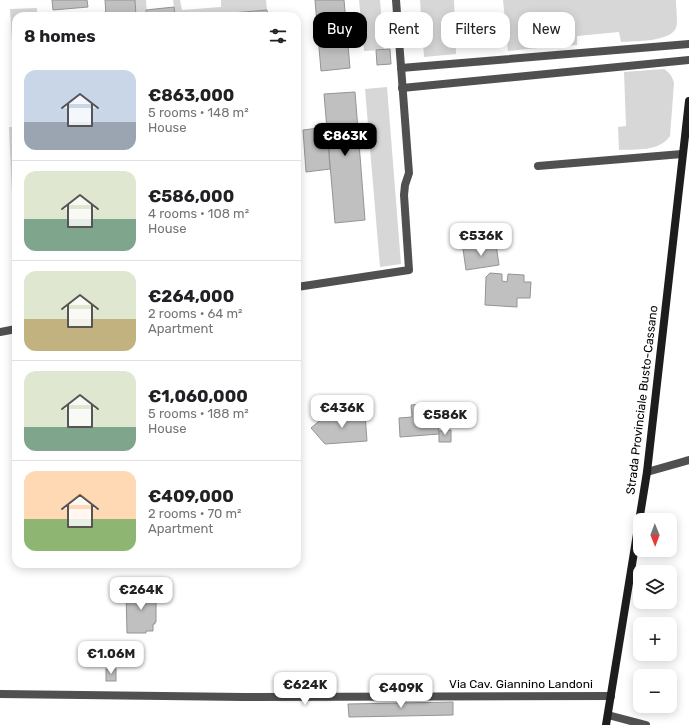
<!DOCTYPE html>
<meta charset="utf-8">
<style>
:root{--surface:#fff;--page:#f6f6f6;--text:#202124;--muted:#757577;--line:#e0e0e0;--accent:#000}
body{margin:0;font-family:Rubik,sans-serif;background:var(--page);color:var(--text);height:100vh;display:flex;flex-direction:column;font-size:15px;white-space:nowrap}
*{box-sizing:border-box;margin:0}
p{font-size:13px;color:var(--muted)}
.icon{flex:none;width:22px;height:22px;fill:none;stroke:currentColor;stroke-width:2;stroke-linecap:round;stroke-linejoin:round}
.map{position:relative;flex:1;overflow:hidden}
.details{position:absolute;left:12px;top:12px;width:289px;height:556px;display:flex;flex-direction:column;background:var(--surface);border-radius:12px;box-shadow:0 2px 10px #0003}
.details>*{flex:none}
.guide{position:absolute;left:313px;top:12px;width:316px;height:36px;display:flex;gap:8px}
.needle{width:26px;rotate:179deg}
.controls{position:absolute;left:633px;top:513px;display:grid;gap:8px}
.controls a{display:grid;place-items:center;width:44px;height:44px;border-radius:8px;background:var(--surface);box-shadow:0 2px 10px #0003;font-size:20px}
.price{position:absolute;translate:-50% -34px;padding:0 9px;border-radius:8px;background:#fff;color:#222;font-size:13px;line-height:26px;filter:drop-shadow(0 1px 2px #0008)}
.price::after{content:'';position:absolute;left:50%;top:24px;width:12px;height:9px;margin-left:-6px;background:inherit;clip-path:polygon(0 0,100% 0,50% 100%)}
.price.current{background:var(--accent);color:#fff}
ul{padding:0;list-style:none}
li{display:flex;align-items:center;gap:12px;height:100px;padding:0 12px}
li+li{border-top:1px solid var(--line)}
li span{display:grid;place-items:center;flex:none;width:112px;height:80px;border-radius:12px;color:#555}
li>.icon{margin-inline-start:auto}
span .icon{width:48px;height:48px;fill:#fffc;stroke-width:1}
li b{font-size:17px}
h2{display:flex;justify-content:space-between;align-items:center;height:48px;padding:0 12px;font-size:17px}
.pill{padding:0 14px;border-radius:12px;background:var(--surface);box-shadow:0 2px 10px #0003;font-size:14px;line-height:36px}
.pill.current{background:var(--accent);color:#fff}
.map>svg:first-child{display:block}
.green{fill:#d7d7d7}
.building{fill:#c0c0c0;stroke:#949494}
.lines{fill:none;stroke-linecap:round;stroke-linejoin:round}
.path{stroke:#727272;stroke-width:2.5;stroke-dasharray:1 2;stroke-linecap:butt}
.service{stroke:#505050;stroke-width:8}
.minor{stroke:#505050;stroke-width:8}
.secondary{stroke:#1d1d1d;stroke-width:8}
.labels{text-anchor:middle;stroke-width:3;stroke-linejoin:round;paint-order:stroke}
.street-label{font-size:12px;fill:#000;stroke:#fff}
</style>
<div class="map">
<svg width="689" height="725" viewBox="0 0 689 725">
<rect width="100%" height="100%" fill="#fff"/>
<g class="green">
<path d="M135,0H146L147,16H136Z"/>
<path d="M173,0H180L182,10L221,7V0H266L267,10L197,16H175Z"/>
<path d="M359,0H380L384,50L364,51Z"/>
<path d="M420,0H454L456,54L424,57Z"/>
<path d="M503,0H676C676,7 678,23 676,28C670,42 634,41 621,42L619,32L577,36V45L563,46L561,17H563L562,12H555L556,29L545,31L548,47L508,51Z"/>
<path d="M37,8V16H16V60H13L10,9Z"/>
<path d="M664,69C670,73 672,76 674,83L670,136C659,152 636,149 619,150L618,127L626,126L624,72Z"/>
<path d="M387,87L401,264L380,267L365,89Z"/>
<path d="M9,127H16V218H13Z"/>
<path d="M16,224V273L13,270L12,225Z"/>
</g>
<g class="building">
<path d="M52,0H87L88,7L53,10Z"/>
<path d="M105,0H135L136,16H106Z"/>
<path d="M315,0H344L350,68L321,71Z"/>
<path d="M174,7L175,16H147L146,10Z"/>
<path d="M267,10L268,16H197Z"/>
<path d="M556,29L557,35L546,36L545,31Z"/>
<path d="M390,49L391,64L377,65L376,50Z"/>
<path d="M355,92L365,220L335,223L324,94Z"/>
<path d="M327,127L330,169L306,172L303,130Z"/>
<path d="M496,244L499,265L466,270L463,249Z"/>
<path d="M490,273L502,274V281L507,282L508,274L524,275V282H531L530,298H517V307L485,305L486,277Z"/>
<path d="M422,404L423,416L438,415L439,434L400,437L399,418L412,417L411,405Z"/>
<path d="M365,414L367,441L325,444L311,428L324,417Z"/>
<path d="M451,430V442H439V431Z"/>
<path d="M156,590V622H155V624H153V631H146V633H127L126,591Z"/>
<rect x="106" y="669" width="10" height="12"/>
<path d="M453,702V715L349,717L348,704Z"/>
</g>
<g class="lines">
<path class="path" d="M560,44L558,15L562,14"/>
<g class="service">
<path d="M401,68L689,44"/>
<path d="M402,88L689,60"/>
<path d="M538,166L682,154"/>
<path d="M297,287L409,270L404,195L405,185L409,173L396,0"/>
<path d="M0,332L16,329"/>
</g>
<g class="minor">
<path d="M647,472L689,460"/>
<path d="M0,694L244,697L611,696"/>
<path d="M608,715L646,725"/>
</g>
<path class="secondary" d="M606,725L647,472L689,101"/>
</g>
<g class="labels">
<g class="street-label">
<text transform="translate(642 400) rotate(-83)" y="4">Strada Provinciale Busto-Cassano</text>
<text x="521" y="688">Via Cav. Giannino Landoni</text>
</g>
</g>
</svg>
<div class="controls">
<a><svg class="needle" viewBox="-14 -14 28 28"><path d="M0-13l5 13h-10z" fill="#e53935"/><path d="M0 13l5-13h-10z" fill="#757577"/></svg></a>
<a><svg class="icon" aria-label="layers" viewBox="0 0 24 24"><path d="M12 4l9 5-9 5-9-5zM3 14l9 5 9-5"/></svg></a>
<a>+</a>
<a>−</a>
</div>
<b class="price current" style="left:345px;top:157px">€863K</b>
<b class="price" style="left:481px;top:257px">€536K</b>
<b class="price" style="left:342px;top:429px">€436K</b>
<b class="price" style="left:445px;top:436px">€586K</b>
<b class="price" style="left:141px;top:611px">€264K</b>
<b class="price" style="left:111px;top:675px">€1.06M</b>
<b class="price" style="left:305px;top:706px">€624K</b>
<b class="price" style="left:401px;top:709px">€409K</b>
<div class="guide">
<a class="pill current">Buy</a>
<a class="pill">Rent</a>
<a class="pill">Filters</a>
<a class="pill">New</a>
</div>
<section class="details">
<h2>8 homes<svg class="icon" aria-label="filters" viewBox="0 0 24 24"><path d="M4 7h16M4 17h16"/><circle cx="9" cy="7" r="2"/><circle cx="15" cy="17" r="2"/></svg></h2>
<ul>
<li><span style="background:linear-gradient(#c9d6e8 65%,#9aa5b1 0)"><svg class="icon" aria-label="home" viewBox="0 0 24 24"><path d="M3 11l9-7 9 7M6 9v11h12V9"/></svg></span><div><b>€863,000</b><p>5 rooms · 148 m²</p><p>House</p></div></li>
<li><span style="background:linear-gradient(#dfe7d0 60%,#7fa58c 0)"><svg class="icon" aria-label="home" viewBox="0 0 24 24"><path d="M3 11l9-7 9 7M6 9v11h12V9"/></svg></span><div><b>€586,000</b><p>4 rooms · 108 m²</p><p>House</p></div></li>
<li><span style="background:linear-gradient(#dfe7d0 60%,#c2b280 0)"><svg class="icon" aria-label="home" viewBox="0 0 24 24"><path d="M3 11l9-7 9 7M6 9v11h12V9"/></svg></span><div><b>€264,000</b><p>2 rooms · 64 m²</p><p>Apartment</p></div></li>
<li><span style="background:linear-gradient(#dfe7d0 70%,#7fa58c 0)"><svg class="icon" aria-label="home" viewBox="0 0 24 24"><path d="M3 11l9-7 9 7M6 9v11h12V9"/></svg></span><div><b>€1,060,000</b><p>5 rooms · 188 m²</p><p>House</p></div></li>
<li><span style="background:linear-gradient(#ffd9b3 60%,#8fb573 0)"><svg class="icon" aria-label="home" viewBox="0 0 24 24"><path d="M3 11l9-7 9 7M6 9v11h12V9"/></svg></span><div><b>€409,000</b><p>2 rooms · 70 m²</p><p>Apartment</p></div></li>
</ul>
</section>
</div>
